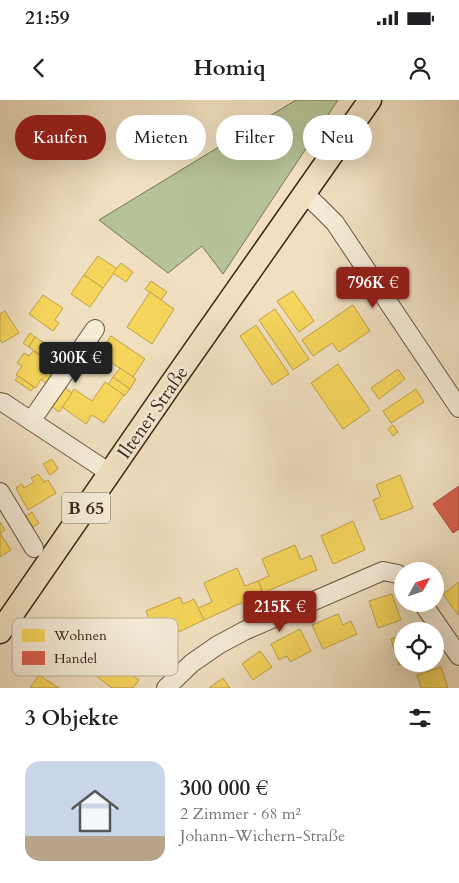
<!DOCTYPE html>
<html lang="de">
<meta charset="utf-8">
<style>
:root{--surface:#fff;--page:#f6f6f6;--text:#202124;--muted:#757577;--line:#e0e0e0;--accent:#8f2418}
body{margin:0;font-family:Cardo,serif;background:var(--page);color:var(--text);height:100vh;display:flex;flex-direction:column;font-size:19px;white-space:nowrap}
*{box-sizing:border-box;margin:0}
p{font-size:16px;color:var(--muted)}
.icon{flex:none;width:28px;height:28px;fill:none;stroke:currentColor;stroke-width:2;stroke-linecap:round;stroke-linejoin:round}
.map{position:relative;height:588px;overflow:hidden}
.drawer{display:flex;flex-direction:column;background:var(--surface);flex:1}
.drawer>*{flex:none}
.banner{position:absolute;left:15px;top:15px;width:430px;height:45px;display:flex;gap:10px}
.needle{width:32px;rotate:50deg}
.fabs{position:absolute;left:394px;top:462px;display:grid;gap:10px}
.fabs a{display:grid;place-items:center;width:50px;height:50px;border-radius:50%;background:var(--surface);box-shadow:0 5px 20px #0002;font-size:25px}
.price{position:absolute;translate:-50% -42px;padding:0 11px;border-radius:5px;background:var(--accent);color:#fff;font-size:16px;line-height:32px;filter:drop-shadow(0 1px 2px #0008)}
.price::after{content:'';position:absolute;left:50%;top:30px;width:15px;height:11px;margin-left:-8px;background:inherit;clip-path:polygon(0 0,100% 0,50% 100%)}
.price.on{background:#222;color:#fff}
ul{padding:0;list-style:none}
li{display:flex;align-items:center;gap:15px;height:125px;padding:0 25px}
li+li{border-top:1px solid var(--line)}
li span{display:grid;place-items:center;flex:none;width:140px;height:100px;border-radius:15px;color:#555}
li>.icon{margin-inline-start:auto}
span .icon{width:60px;height:60px;fill:#fffc;stroke-width:1}
li b{font-size:21px}
h2{display:flex;justify-content:space-between;align-items:center;height:60px;padding:0 25px;font-size:21px}
.tag{padding:0 18px;border-radius:22px;background:var(--surface);box-shadow:0 5px 20px #0002;font-size:18px;line-height:45px}
.tag.on{background:var(--accent);color:#fff}
.status{display:flex;justify-content:space-between;align-items:center;height:35px;padding:0 25px;background:var(--surface);direction:ltr}
.status svg{height:14px;fill:currentColor}
header{display:flex;justify-content:space-between;align-items:center;height:65px;padding:0 25px;background:var(--surface);font-size:22px;font-weight:700}
.map>svg:first-child{display:block}
.green{fill:#b6c396;stroke:#767455}
.homes{fill:#f6d55c;stroke:#bda046}
.shops{fill:#d6604d;stroke:#a64e3c}
.lines{fill:none;stroke-linecap:round;stroke-linejoin:round}
.minor-casing{stroke:#65543f;stroke-width:20}
.major-casing{stroke:#372514;stroke-width:25}
.minor{stroke:#f5ebd7;stroke-width:18}
.major{stroke:#f0e0c1;stroke-width:22}
.labels{text-anchor:middle;stroke-width:5;stroke-linejoin:round;paint-order:stroke}
.shield{fill:#f5ebd7;stroke:#70604e;stroke-width:1}
.shield-label{font-size:18px;font-weight:bold;fill:#372514}
.street-label{font-size:19px;fill:#372514;stroke:#f5ebd7}
.key{fill:#f5ebd7;stroke:#bcb09c;stroke-width:1}
.key-label{font-size:14px;fill:#372514}
</style>
<div class="status"><b>21:59</b><svg viewBox="0 0 49 12"><path d="M0 12V9h3v3zM5 12V6h3v6zM10 12V3h3v9zM15 12V0h3v12zM26 1h20v11H26zM47 4h2v5h-2z"/></svg></div>
<header><svg class="icon" aria-label="back" viewBox="0 0 24 24"><path d="M15 5l-7 7 7 7"/></svg>Homiq<svg class="icon" aria-label="person" viewBox="0 0 24 24"><circle cx="12" cy="8" r="4"/><path d="M4 21q1-7 8-7t8 7"/></svg></header>
<div class="map">
<svg width="459" height="588" viewBox="0 0 459 588">
<rect width="100%" height="100%" fill="#f0e0c1"/>
<filter id="stains"><feTurbulence type="fractalNoise" baseFrequency=".004" numOctaves="4"/><feColorMatrix values="0 0 0 0 .2 0 0 0 0 .09 0 0 0 0 .02 0 0 0 .5 -.17"/></filter>
<radialGradient id="worn" r=".72"><stop offset=".6" stop-color="#630" stop-opacity="0"/><stop offset="1" stop-color="#630" stop-opacity=".3"/></radialGradient>
<path class="green" d="M296,0H338L223,174L202,146L168,173L99,120Z"/>
<g class="homes">
<path d="M98,156L117,169L103,188L84,175Z"/>
<path d="M121,163L133,172L126,182L113,173Z"/>
<path d="M84,175L103,188L90,207L71,194Z"/>
<path d="M151,181L167,192L161,200L145,189Z"/>
<path d="M293,191L314,221L299,232L277,201Z"/>
<path d="M150,192L174,209L152,244L127,227Z"/>
<path d="M43,195L63,208L55,220L59,223L53,231L29,214Z"/>
<path d="M353,205L370,231L339,252L332,243L313,256L302,240Z"/>
<path d="M275,209L309,259L293,270L259,220Z"/>
<path d="M5,211L19,233L2,243L0,240V214Z"/>
<path d="M256,225L289,274L272,285L240,236Z"/>
<path d="M30,233L35,237L29,247L23,243Z"/>
<path d="M111,236L145,259L133,277L98,254Z"/>
<path d="M35,237L46,244L39,254L29,247Z"/>
<path d="M33,251L52,264L48,269L53,273L46,283L41,279L36,288L16,275L22,266L17,263L24,253L29,256Z"/>
<path d="M338,264L370,310L343,329L311,283Z"/>
<path d="M120,268L136,279L130,289L113,277Z"/>
<path d="M398,269L405,279L379,299L371,288Z"/>
<path d="M18,276L34,287L31,291L15,280Z"/>
<path d="M113,277L130,289L124,296L108,285Z"/>
<path d="M105,282L124,295L104,323L92,315L86,324L62,307L74,289L92,301Z"/>
<path d="M64,287L72,293L59,312L51,306Z"/>
<path d="M416,289L424,302L391,323L383,311Z"/>
<path d="M393,325L398,332L393,336L388,329Z"/>
<path d="M52,359L58,369L50,375L43,364Z"/>
<path d="M38,374L44,382L48,380L56,393L28,410L16,388L22,384L24,388L34,382L31,378Z"/>
<path d="M400,375L413,408L381,420L373,400L381,397L376,385Z"/>
<path d="M32,412L39,423L33,427L26,416Z"/>
<path d="M353,421L365,450L333,464L321,436Z"/>
<path d="M0,422L5,430L0,433L11,450L0,457Z"/>
<path d="M295,445L301,460L311,455L317,470L263,493L258,481L269,476L262,459Z"/>
<path d="M237,468L245,486L258,481L263,493L204,520L198,508L212,502L204,483Z"/>
<path d="M459,482V515H458L443,494Z"/>
<path d="M392,494L401,520L378,528L369,501Z"/>
<path d="M180,497L183,504L194,499L204,520L151,545L143,528L151,524L146,511Z"/>
<path d="M338,514L343,525L351,521L357,534L323,549L312,525Z"/>
<path d="M300,529L311,551L290,562L287,556L279,560L271,544Z"/>
<path d="M402,535V564H404L399,565L391,539Z"/>
<path d="M100,537L136,564L129,573L139,580L133,588H112L80,564Z"/>
<path d="M260,551L272,567L253,580L242,564Z"/>
<path d="M441,567L448,588H421L417,575Z"/>
<path d="M39,575L59,588H30Z"/>
<path d="M223,578L230,588H209Z"/>
</g>
<path class="shops" d="M459,386V429L453,433L433,404Z"/>
<g class="lines">
<defs>
<g id="minor">
<path d="M304,93L319,107L335,123L459,308"/>
<path d="M0,302L4,303L110,373"/>
<path d="M31,321L95,229"/>
<path d="M0,392L34,448"/>
<path d="M423,504L459,556"/>
<path d="M166,588L192,563L218,545L244,531L383,471L398,474L402,478"/>
</g>
<path id="major" d="M0,532L171,284L370,0"/>
</defs>
<use href="#minor" class="minor-casing"/>
<use href="#major" class="major-casing"/>
<use href="#minor" class="minor"/>
<use href="#major" class="major"/>
</g>
<g class="labels">
<rect class="shield" x="62" y="392.5" width="48" height="31" rx="4"/>
<g class="shield-label">
<text x="86" y="414">B 65</text>
</g>
<g class="street-label">
<text transform="translate(152 312) rotate(-55)" y="7">Iltener Straße</text>
</g>
</g>
<rect x="12" y="518" width="166" height="58" rx="8" class="key"/>
<rect x="22" y="529" width="23" height="13" fill="#f6d55c"/>
<rect x="22" y="551" width="23" height="14" fill="#d6604d"/>
<g class="key-label">
<text x="54" y="540">Wohnen</text>
<text x="54" y="563">Handel</text>
</g>
<rect width="100%" height="100%" filter="url(#stains)"/>
<rect width="100%" height="100%" fill="url(#worn)"/>
</svg>
<div class="fabs">
<a><svg class="needle" viewBox="-14 -14 28 28"><path d="M0-13l5 13h-10z" fill="#e53935"/><path d="M0 13l5-13h-10z" fill="#757577"/></svg></a>
<a><svg class="icon" aria-label="locate" viewBox="0 0 24 24"><circle cx="12" cy="12" r="6"/><path d="M12 2v4M12 18v4M2 12h4M18 12h4"/></svg></a>
</div>
<b class="price" style="left:373px;top:209px">796K €</b>
<b class="price on" style="left:76px;top:284px">300K €</b>
<b class="price" style="left:280px;top:533px">215K €</b>
<div class="banner">
<a class="tag on">Kaufen</a>
<a class="tag">Mieten</a>
<a class="tag">Filter</a>
<a class="tag">Neu</a>
</div>
</div>
<section class="drawer">
<h2>3 Objekte<svg class="icon" aria-label="filters" viewBox="0 0 24 24"><path d="M4 7h16M4 17h16"/><circle cx="9" cy="7" r="2"/><circle cx="15" cy="17" r="2"/></svg></h2>
<ul>
<li><span style="background:linear-gradient(#c9d6e8 75%,#b9a48a 0)"><svg class="icon" aria-label="home" viewBox="0 0 24 24"><path d="M3 11l9-7 9 7M6 9v11h12V9"/></svg></span><div><b>300 000 €</b><p>2 Zimmer · 68 m²</p><p>Johann-Wichern-Straße</p></div></li>
</ul>
</section>
